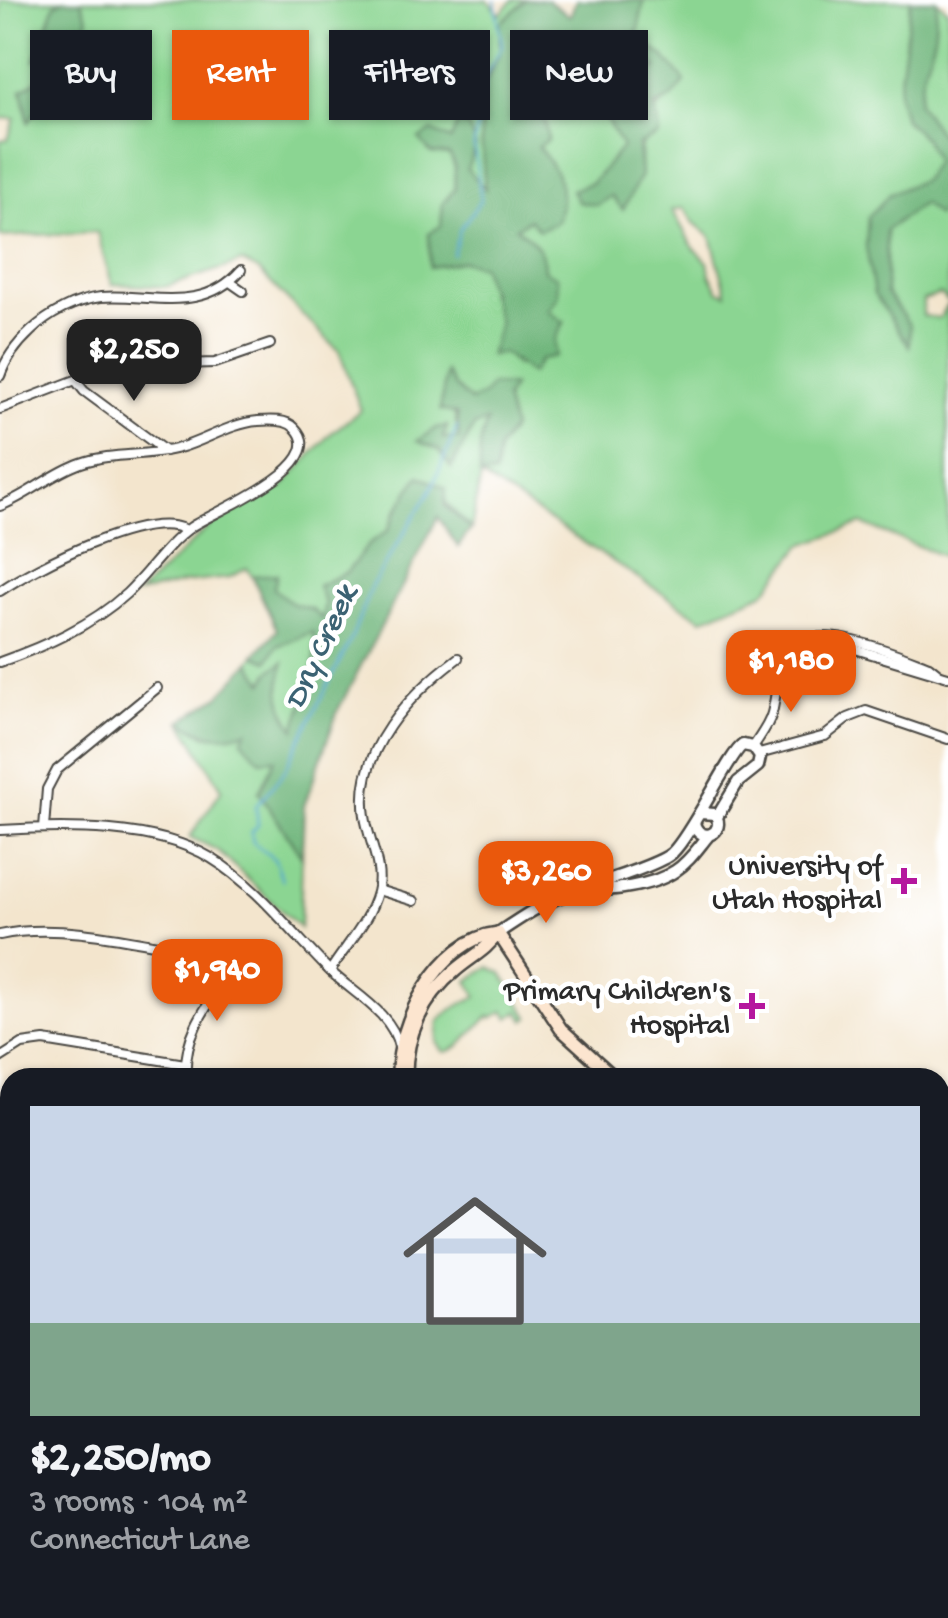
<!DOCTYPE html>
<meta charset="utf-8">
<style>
:root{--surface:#171b24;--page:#20242c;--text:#f1f3f6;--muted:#9ea1a6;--accent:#ea580c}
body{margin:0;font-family:"Gochi Hand",sans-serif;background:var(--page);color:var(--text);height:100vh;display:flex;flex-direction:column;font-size:38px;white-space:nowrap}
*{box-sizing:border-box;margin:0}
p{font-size:32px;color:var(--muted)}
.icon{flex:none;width:55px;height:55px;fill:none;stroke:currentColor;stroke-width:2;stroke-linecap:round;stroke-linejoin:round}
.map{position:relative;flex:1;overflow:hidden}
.drawer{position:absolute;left:0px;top:1068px;width:950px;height:552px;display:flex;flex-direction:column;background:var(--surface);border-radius:30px 30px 0 0;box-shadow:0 2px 8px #0004}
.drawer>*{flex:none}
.hud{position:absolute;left:30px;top:30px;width:890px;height:90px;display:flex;gap:20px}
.price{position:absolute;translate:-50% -85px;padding:0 22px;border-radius:20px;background:var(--accent);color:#fff;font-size:32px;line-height:65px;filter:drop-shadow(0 2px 5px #0008)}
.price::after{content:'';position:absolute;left:50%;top:60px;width:30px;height:22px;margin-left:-15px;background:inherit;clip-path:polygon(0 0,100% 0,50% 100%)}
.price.current{background:#222;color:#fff}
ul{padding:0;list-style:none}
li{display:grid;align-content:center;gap:20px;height:530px;padding:0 30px}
li span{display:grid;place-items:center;height:310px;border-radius:0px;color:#555}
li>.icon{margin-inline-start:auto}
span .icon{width:180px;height:180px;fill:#fffc;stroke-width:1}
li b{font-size:42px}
.chip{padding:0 35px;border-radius:0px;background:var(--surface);box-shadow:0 2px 8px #0004;font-size:35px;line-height:90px}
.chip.current{background:var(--accent);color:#fff}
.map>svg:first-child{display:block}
.green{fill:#8bd592;stroke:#5b805e;stroke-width:2.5;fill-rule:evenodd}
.forest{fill:#70b67c;stroke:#4e7054;stroke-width:2.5}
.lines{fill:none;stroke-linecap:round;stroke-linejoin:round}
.stream{stroke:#4fa5cc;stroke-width:2.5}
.minor-casing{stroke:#494743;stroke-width:12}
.tertiary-casing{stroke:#494743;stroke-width:15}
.secondary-casing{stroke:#494743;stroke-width:16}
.minor{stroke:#fff;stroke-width:8}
.tertiary{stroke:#fff;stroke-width:10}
.secondary{stroke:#fce5cf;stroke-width:11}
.tram{stroke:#2b2b2b;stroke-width:2.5}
.poi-dot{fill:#b5179e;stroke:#fff;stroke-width:4}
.labels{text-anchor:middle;stroke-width:9;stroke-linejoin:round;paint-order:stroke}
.poi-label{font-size:30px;fill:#2b2b2b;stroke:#fff;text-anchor:end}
.water-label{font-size:32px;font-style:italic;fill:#3b6273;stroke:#fff}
</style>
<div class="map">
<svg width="948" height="1618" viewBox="0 0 948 1618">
<rect width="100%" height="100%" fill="#fff"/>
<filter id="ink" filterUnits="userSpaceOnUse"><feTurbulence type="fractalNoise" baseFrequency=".01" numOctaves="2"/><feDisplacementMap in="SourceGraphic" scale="20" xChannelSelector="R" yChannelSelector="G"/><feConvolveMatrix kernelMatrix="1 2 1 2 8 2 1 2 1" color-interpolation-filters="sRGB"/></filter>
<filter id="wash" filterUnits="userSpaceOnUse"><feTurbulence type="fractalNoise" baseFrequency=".0048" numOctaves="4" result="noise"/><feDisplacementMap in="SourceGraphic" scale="40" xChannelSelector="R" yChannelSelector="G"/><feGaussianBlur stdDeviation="2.25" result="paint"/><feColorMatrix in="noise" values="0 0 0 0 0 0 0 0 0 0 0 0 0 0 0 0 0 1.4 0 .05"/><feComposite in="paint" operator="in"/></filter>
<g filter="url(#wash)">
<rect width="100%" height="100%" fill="#f3e5cd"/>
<g class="green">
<path d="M0,0H64L55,5L36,60L56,55L48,74L22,90L28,120L63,39L88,20L81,0H488L500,14L513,0H526L500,23L499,54L484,85L481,133L485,191L467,169L450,155L455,167V189L443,203L441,227L429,233L430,267L463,261L482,266L499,323L491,355L503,352L517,366L541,359L564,323L548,312L544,270L515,228L530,219L557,221C567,191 557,170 538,146L544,116L555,109L604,115L623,147L592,183L573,190L641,175C638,143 643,113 673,97L672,69L663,56L657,68L639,79L609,64L603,54L617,83L607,95L581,63C598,41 610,38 637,35L644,0H911L898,95L904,119L925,139L936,161L923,180L890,194L874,294L910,326L886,293V230L923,203L937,216L948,203V302L941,294L923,300V316L940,318L948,304V558L862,524L802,545L764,593L702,619L481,476L471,529L419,476L395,513L388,531L370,543L347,572L319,585L325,602L322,619L311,609L293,604L273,589L276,575L252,576L247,568L228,578L183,583L138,594L223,513L282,487L329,435L361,410L339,351L258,270L242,262L165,287L112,284L97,232L0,237V140L8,139L15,119L0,118ZM684,208L693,222L711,237L727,294L719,291L710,275L708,262C688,247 686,231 672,210ZM447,373L455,387L471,402L512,387L505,399L513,428L498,449L495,474L480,475L488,420L474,426L452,467L439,450L418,441L447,427L443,439H459Z"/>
<path d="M937,0L948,10V146L918,103L923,72L934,41Z"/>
<path d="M313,632C320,667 305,697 295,730L284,711L277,687L264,684L250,662L255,655L268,661L277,646Z"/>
<path d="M181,721L206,736L248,730L276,758L259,792L302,857L300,928L217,850L190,837L222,789Z"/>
<path d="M489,967L502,973L529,1017L525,1020L519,1011L509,1018L504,1011L492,1018L490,1016C473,1028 464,1049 444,1052L437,1043L439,1021L451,1010L477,996L468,981Z"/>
<path d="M948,1495V1618H740L744,1610H880L894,1616L884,1610H940V1501Z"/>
</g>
<g class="forest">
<path d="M64,0H81L88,20L74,40H64L78,60L73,94H48L29,122L22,90L48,74L55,56L35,60L55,4Z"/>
<path d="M526,0H547L570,16L576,0H644L637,35L622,43L607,38L595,46L581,63L607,94L617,83L602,79L597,64L603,53L609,64L625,72L631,57L639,60L640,78L657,68L640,52L643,42L663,56L685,81L673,97L655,106L659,135L638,145L641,175L623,210L611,196L597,205L578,202L572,190L592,183L622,147L604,115L555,109L544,116L548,140L538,147C559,172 567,189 557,221L539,230L529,219L516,228C533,239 544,249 544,270L557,277L558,297L548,311L564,322L555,340L556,356L541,359L531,374L503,353L490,355L499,323L482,266L463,261L430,267L429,233L441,226L443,203L455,189V167L450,155L431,153L419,139L432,131L451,140L458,122L468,126L476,146L467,169L485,189L481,133L484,85L499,54L500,23Z"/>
<path d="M911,0H937L934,41L923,72L918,103L948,146V203L937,216L923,203L886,230V293L910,326L909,346L874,294L866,246L868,217L890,194L923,180L935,161L925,139L904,119L898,94Z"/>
<path d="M446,372L455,387L471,401L485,394L491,385L513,386L505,399L513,428L498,449L495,474L480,476V444L487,421L474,426L451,468L439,450L417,441L436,428L447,426L443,438L459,439L457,414L440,410Z"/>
<path d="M419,476L446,488L445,506L471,529L458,547L438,517L338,710L304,806L302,857L259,792L275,759L260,760L242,740L247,731C219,740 206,736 181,721L219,696L250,662L264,683L269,672L284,662C277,688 279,707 295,729C305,696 320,667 313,632L277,646L268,661L255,655L277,630L252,576L277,574L274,589L293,604L311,609L322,619L325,603L318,586L347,572L370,543L388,531L395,514Z"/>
</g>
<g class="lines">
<g class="stream">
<path d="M453,254L460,229L481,200L474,145L485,76L502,46L495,0"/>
<path d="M282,880L275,860L253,842L251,833L258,825L256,806L284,772L352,637L371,587L431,490L457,427"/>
</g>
</g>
</g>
<g filter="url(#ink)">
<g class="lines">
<defs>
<g id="minor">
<path d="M230,282L243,291"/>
<path d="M0,376C6,358 17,344 31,331C49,314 75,300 101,297C151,293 202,315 241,270"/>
<path d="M76,381L84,391L165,451"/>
<path d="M0,409L112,366L215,363L270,344"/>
<path d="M0,506C29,495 52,473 81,463C113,452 147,457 179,448C205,441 231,423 258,421C270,420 287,419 295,428C333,466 210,513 191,527C166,545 149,572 127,593C91,626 45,646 0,662"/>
<path d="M0,591C35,567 146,509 186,530"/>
<path d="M786,659L814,646H845L948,677"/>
<path d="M753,747C760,736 769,725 772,713C777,693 777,669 788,652C811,616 899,655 929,666L939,674"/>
<path d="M759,754L825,736L848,718L866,711L948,739"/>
<path d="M44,828L47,789L57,770L157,688"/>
<path d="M0,830C63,826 155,824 211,858C257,886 290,931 328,969C352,993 392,1012 399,1047"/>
<path d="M378,890L414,901"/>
<path d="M0,935C62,921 150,945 213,955L226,962L227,977"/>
<path d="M330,971C345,947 370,920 377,892C384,867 368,840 365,816C355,751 410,694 458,658"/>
<path d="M227,977L257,996"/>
<path d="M0,1058L22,1044L44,1041L185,1064"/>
<path d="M186,1078C183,1037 204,1009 227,977"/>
<path d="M0,1151L10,1152"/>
<path d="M0,1267L10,1265"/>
<path d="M0,1397L6,1412L0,1424"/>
<path d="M0,1600L12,1618"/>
</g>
<g id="tertiary">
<path d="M694,823C700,845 727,833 715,814L700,813"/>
<path d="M583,889C609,892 653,886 675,871C689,862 698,848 708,836"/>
<path d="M498,933C519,919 541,904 565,895C587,886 658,866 672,853C693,833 730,752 743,745L753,747L760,757L758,766L738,782L717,817"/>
<path d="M940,1407L948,1409"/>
<path d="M490,1610L498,1618"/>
</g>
<g id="secondary">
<path d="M498,933L561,1029L615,1078"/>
<path d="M398,1078C396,1024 439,939 498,933"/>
<path d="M406,1078C405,1036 423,997 456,970C471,957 487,950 498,933"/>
<path d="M940,1193L948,1195"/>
<path d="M940,1209L948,1210"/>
<path d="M138,1610L146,1618"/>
</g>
</defs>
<use href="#minor" class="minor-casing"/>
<use href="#tertiary" class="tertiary-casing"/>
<use href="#secondary" class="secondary-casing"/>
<use href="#minor" class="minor"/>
<use href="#tertiary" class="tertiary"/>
<use href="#secondary" class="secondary"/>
<path class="tram" d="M940,1229L948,1231"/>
</g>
</g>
<g class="poi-dot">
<path d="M899 866h10v10h10v10h-10v10h-10v-10h-10v-10h10z"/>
<path d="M747 991h10v10h10v10h-10v10h-10v-10h-10v-10h10z"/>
</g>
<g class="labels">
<g class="poi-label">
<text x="882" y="874">University of<tspan x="882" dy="34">Utah Hospital</tspan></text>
<text x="730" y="999">Primary Children's<tspan x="730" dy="34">Hospital</tspan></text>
</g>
<g class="water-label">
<text transform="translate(318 646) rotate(-65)" y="11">Dry Creek</text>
</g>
</g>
</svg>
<b class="price current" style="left:134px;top:404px">$2,250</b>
<b class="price" style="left:791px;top:715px">$1,180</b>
<b class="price" style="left:546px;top:926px">$3,260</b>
<b class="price" style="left:217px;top:1024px">$1,940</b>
<div class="hud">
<a class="chip">Buy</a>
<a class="chip current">Rent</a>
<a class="chip">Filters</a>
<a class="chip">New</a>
</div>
<section class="drawer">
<ul>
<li><span style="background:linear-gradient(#c9d6e8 70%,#7fa58c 0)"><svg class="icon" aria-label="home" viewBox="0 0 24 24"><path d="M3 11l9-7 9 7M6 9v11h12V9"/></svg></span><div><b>$2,250/mo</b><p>3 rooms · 104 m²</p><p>Connecticut Lane</p></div></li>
</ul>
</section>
</div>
